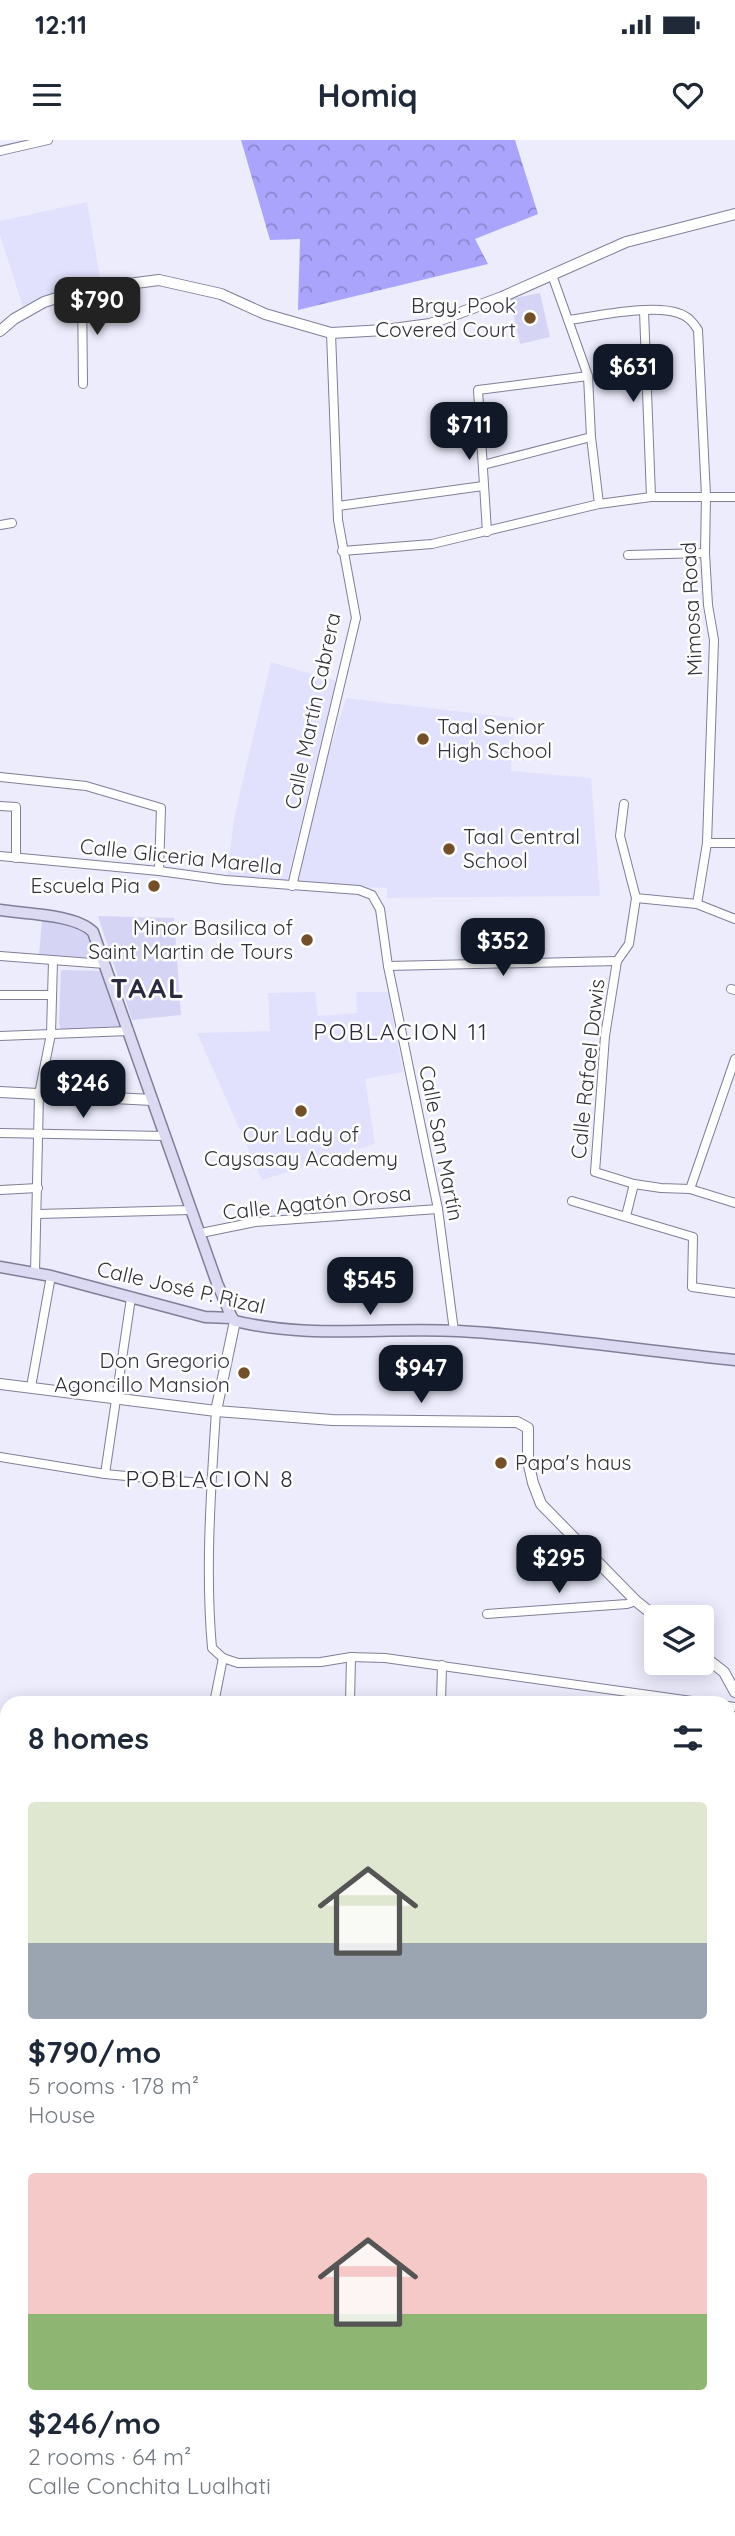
<!DOCTYPE html>
<meta charset="utf-8">
<style>
:root{--surface:#fff;--page:#f6f6f7;--text:#1f2937;--muted:#747a83;--accent:#111827}
body{margin:0;font-family:Quicksand,sans-serif;background:var(--page);color:var(--text);height:100vh;display:flex;flex-direction:column;font-size:26px;white-space:nowrap}
*{box-sizing:border-box;margin:0}
p{font-size:23px;color:var(--muted)}
.icon{flex:none;width:38px;height:38px;fill:none;stroke:currentColor;stroke-width:2;stroke-linecap:round;stroke-linejoin:round}
.map{position:relative;flex:1;overflow:hidden}
.side{position:absolute;left:0px;top:1556px;width:735px;height:842px;display:flex;flex-direction:column;background:var(--surface);border-radius:21px 21px 0 0;box-shadow:0 4px 18px #0003}
.side>*{flex:none}
.tools{position:absolute;left:644px;top:1465px;display:grid;gap:14px}
.tools a{display:grid;place-items:center;width:70px;height:70px;border-radius:7px;background:var(--surface);box-shadow:0 4px 18px #0003;font-size:35px}
.price{position:absolute;translate:-50% -60px;padding:0 16px;border-radius:14px;background:var(--accent);color:#fff;font-size:23px;line-height:46px;filter:drop-shadow(0 2px 4px #0008)}
.price::after{content:'';position:absolute;left:50%;top:42px;width:21px;height:16px;margin-left:-10px;background:inherit;clip-path:polygon(0 0,100% 0,50% 100%)}
.price.on{background:#222;color:#fff}
ul{padding:0;list-style:none}
li{display:grid;align-content:center;gap:14px;height:371px;padding:0 28px}
li span{display:grid;place-items:center;height:217px;border-radius:7px;color:#555}
li>.icon{margin-inline-start:auto}
span .icon{width:126px;height:126px;fill:#fffc;stroke-width:1}
li b{font-size:30px}
h2{display:flex;justify-content:space-between;align-items:center;height:84px;padding:0 28px;font-size:30px}
.status{display:flex;justify-content:space-between;align-items:center;height:49px;padding:0 35px;background:var(--surface);direction:ltr}
.status svg{height:19px;fill:currentColor}
header{display:flex;justify-content:space-between;align-items:center;height:91px;padding:0 28px;background:var(--surface);font-size:32px;font-weight:700}
.map>svg:first-child{display:block}
.built{fill:#e1e1fd}
.forest{fill:url(#forest-crowns)}
.green{fill:#d5d4f5}
.lines{fill:none;stroke-linecap:round;stroke-linejoin:round}
.river{stroke:#c1bff6;stroke-width:18}
.minor-casing{stroke:#7f7f98;stroke-width:10}
.tertiary-casing{stroke:#7f7f98;stroke-width:12}
.secondary-casing{stroke:#7f7f98;stroke-width:13}
.minor{stroke:#fff;stroke-width:8}
.tertiary{stroke:#fff;stroke-width:10}
.secondary{stroke:#dcdaf3;stroke-width:10}
.poi-dot{fill:#735029;stroke:#fff;stroke-width:2.5}
.labels{text-anchor:middle;stroke-width:5;stroke-linejoin:round;paint-order:stroke}
.poi-label{font-size:21px;fill:#32323d;stroke:#fff;text-anchor:end}
.street-label{font-size:21px;fill:#32323d;stroke:#fff}
.neighbourhood-label{font-size:23px;letter-spacing:2px;fill:#2a293e;stroke:#fff}
.district-label{font-size:28px;font-weight:bold;letter-spacing:2px;fill:#2a293e;stroke:#fff}
</style>
<div class="status"><b>12:11</b><svg viewBox="0 0 49 12"><path d="M0 12V9h3v3zM5 12V6h3v6zM10 12V3h3v9zM15 12V0h3v12zM26 1h20v11H26zM47 4h2v5h-2z"/></svg></div>
<header><svg class="icon" aria-label="menu" viewBox="0 0 24 24"><path d="M4 6h16M4 12h16M4 18h16"/></svg>Homiq<svg class="icon" aria-label="heart" viewBox="0 0 24 24"><path d="M12 20l-8-8c-3-5 5-10 8-4 3-6 11-1 8 4z"/></svg></header>
<div class="map">
<svg width="735" height="2396" viewBox="0 0 735 2396">
<defs>
<pattern id="forest-crowns" width="20" height="18" patternUnits="userSpaceOnUse" patternTransform="scale(1.75)"><rect width="20" height="18" fill="#aaa4fd"/><path d="M2 6a3 3 0 1 1 6 0M12 15a3 3 0 1 1 6 0" fill="none" stroke="#8b86ce"/></pattern>
</defs>
<rect width="100%" height="100%" fill="#ececfd"/>
<g class="built">
<path d="M87,62L101,143L60,149L23,167L0,95V81Z"/>
<path d="M271,522L336,541L287,741L227,735L234,678Z"/>
<path d="M346,558L514,578L511,631L591,638L600,756L387,758V748L294,744L310,675Z"/>
<path d="M315,852L318,876L357,873L356,852H388L403,932L365,939L375,1004L262,1040L197,893L270,891L268,853Z"/>
</g>
<path class="forest" d="M241,0H515L538,74L475,99L488,124L298,170L300,99L270,100Z"/>
<g class="green">
<path d="M540,153L550,197L520,204L510,159Z"/>
<path d="M98,776L174,778L181,875L132,880Z"/>
<path d="M42,780L73,786L89,794L96,818L39,815Z"/>
<path d="M61,830L104,831L124,888L61,890L59,884Z"/>
</g>
<g class="lines">
<path class="river" d="M0,1781L7,1787"/>
<defs>
<g id="minor">
<path d="M0,11L48,0"/>
<path d="M552,135L588,236L591,297L599,364"/>
<path d="M82,150L83,244"/>
<path d="M644,171L651,357"/>
<path d="M569,180C597,176 652,164 678,173C688,176 693,182 698,190L706,356L705,413L708,465L714,500L707,703L697,764"/>
<path d="M483,325L591,297"/>
<path d="M338,366L483,346"/>
<path d="M0,385L12,383"/>
<path d="M487,392L478,250L588,236"/>
<path d="M342,411L432,404L599,364L651,357H735"/>
<path d="M628,415L705,413"/>
<path d="M0,637L86,646L161,668L159,731"/>
<path d="M624,664L620,696L636,758L629,804L617,821L605,896L595,1032L634,1044L661,1048L690,1049L735,1063"/>
<path d="M0,666L16,667V718"/>
<path d="M707,703H735"/>
<path d="M0,716L159,731L225,740L359,750L372,755L380,769L388,826L438,1069L454,1191"/>
<path d="M292,746L356,478L338,380L331,193"/>
<path d="M636,758L697,764L735,779"/>
<path d="M0,816L105,824"/>
<path d="M388,826L617,821"/>
<path d="M731,849L735,850"/>
<path d="M0,855H52"/>
<path d="M0,896L129,891"/>
<path d="M0,993L165,996"/>
<path d="M690,1049L735,919"/>
<path d="M0,1050L38,1048"/>
<path d="M572,1061L693,1097L692,1147L735,1153"/>
<path d="M38,1074L191,1070"/>
<path d="M626,1076L634,1044"/>
<path d="M201,1093L255,1082L438,1069"/>
<path d="M35,1132L39,954L51,894L53,821"/>
<path d="M31,1247L51,1136"/>
<path d="M216,1271C211,1349 205,1430 212,1508L223,1518L238,1523L321,1522L351,1517L385,1518L706,1563"/>
<path d="M0,1317L105,1334L211,1344"/>
<path d="M105,1334L131,1158"/>
<path d="M487,1474L627,1464L636,1461"/>
<path d="M350,1562L351,1517"/>
<path d="M214,1563L223,1518"/>
<path d="M441,1563L442,1525"/>
<path d="M728,1566L735,1567"/>
<path d="M728,1623L735,1624"/>
<path d="M728,1687H735"/>
<path d="M728,1749H735"/>
<path d="M0,2135H7"/>
<path d="M728,2274H735"/>
<path d="M223,2396L224,2390"/>
</g>
<g id="tertiary">
<path d="M0,191L14,179L44,162L82,150L159,140L221,154L265,174L331,193L385,190L430,184L502,157L626,102L735,74"/>
<path d="M0,952L152,960"/>
<path d="M0,1244L216,1271L332,1280L517,1282L528,1288V1321L533,1343L541,1364L636,1461L656,1477"/>
<path d="M216,1271L235,1181"/>
<path d="M702,1515L724,1532L735,1552"/>
</g>
<g id="secondary">
<path d="M0,770C25,774 76,774 93,792L217,1143L232,1178"/>
<path d="M0,1127L51,1136L205,1177L232,1178L235,1181C309,1199 383,1187 458,1191C551,1196 643,1211 735,1220"/>
</g>
</defs>
<use href="#minor" class="minor-casing"/>
<use href="#tertiary" class="tertiary-casing"/>
<use href="#secondary" class="secondary-casing"/>
<use href="#minor" class="minor"/>
<use href="#tertiary" class="tertiary"/>
<use href="#secondary" class="secondary"/>
</g>
<g class="poi-dot">
<circle cx="530" cy="178" r="7"/>
<circle cx="423" cy="599" r="7"/>
<circle cx="449" cy="709" r="7"/>
<circle cx="154" cy="746" r="7"/>
<circle cx="307" cy="800" r="7"/>
<circle cx="301" cy="971" r="7"/>
<circle cx="244" cy="1233" r="7"/>
<circle cx="501" cy="1323" r="7"/>
</g>
<g class="labels">
<g class="poi-label">
<text x="516" y="173">Brgy. Pook<tspan x="516" dy="24">Covered Court</tspan></text>
<text x="437" y="594" text-anchor="start">Taal Senior<tspan x="437" dy="24">High School</tspan></text>
<text x="463" y="704" text-anchor="start">Taal Central<tspan x="463" dy="24">School</tspan></text>
<text x="140" y="753">Escuela Pia</text>
<text x="293" y="795">Minor Basilica of<tspan x="293" dy="24">Saint Martin de Tours</tspan></text>
<text x="301" y="1002" text-anchor="middle">Our Lady of<tspan x="301" dy="24">Caysasay Academy</tspan></text>
<text x="230" y="1228">Don Gregorio<tspan x="230" dy="24">Agoncillo Mansion</tspan></text>
<text x="515" y="1330" text-anchor="start">Papa's haus</text>
</g>
<g class="street-label">
<text transform="translate(692 469) rotate(-93)" y="7">Mimosa Road</text>
<text transform="translate(313 571) rotate(-78)" y="7">Calle Martín Cabrera</text>
<text transform="translate(181 717) rotate(6)" y="7">Calle Gliceria Marella</text>
<text transform="translate(588 929) rotate(-84)" y="7">Calle Rafael Dawis</text>
<text transform="translate(441 1003) rotate(79)" y="7">Calle San Martín</text>
<text transform="translate(317 1063) rotate(-6)" y="7">Calle Agatón Orosa</text>
<text transform="translate(181 1148) rotate(13)" y="7">Calle José P. Rizal</text>
</g>
<g class="neighbourhood-label">
<text x="401" y="900">POBLACION 11</text>
<text x="210" y="1347">POBLACION 8</text>
</g>
<g class="district-label">
<text x="148" y="858">TAAL</text>
</g>
</g>
</svg>
<div class="tools">
<a><svg class="icon" aria-label="layers" viewBox="0 0 24 24"><path d="M12 4l9 5-9 5-9-5zM3 14l9 5 9-5"/></svg></a>
</div>
<b class="price on" style="left:97px;top:197px">$790</b>
<b class="price" style="left:633px;top:264px">$631</b>
<b class="price" style="left:469px;top:322px">$711</b>
<b class="price" style="left:503px;top:838px">$352</b>
<b class="price" style="left:83px;top:980px">$246</b>
<b class="price" style="left:370px;top:1177px">$545</b>
<b class="price" style="left:421px;top:1265px">$947</b>
<b class="price" style="left:559px;top:1455px">$295</b>
<section class="side">
<h2>8 homes<svg class="icon" aria-label="filters" viewBox="0 0 24 24"><path d="M4 7h16M4 17h16"/><circle cx="9" cy="7" r="2"/><circle cx="15" cy="17" r="2"/></svg></h2>
<ul>
<li><span style="background:linear-gradient(#dfe7d0 65%,#9aa5b1 0)"><svg class="icon" aria-label="home" viewBox="0 0 24 24"><path d="M3 11l9-7 9 7M6 9v11h12V9"/></svg></span><div><b>$790/mo</b><p>5 rooms · 178 m²</p><p>House</p></div></li>
<li><span style="background:linear-gradient(#f6c9c9 65%,#8fb573 0)"><svg class="icon" aria-label="home" viewBox="0 0 24 24"><path d="M3 11l9-7 9 7M6 9v11h12V9"/></svg></span><div><b>$246/mo</b><p>2 rooms · 64 m²</p><p>Calle Conchita Lualhati</p></div></li>
</ul>
</section>
</div>
